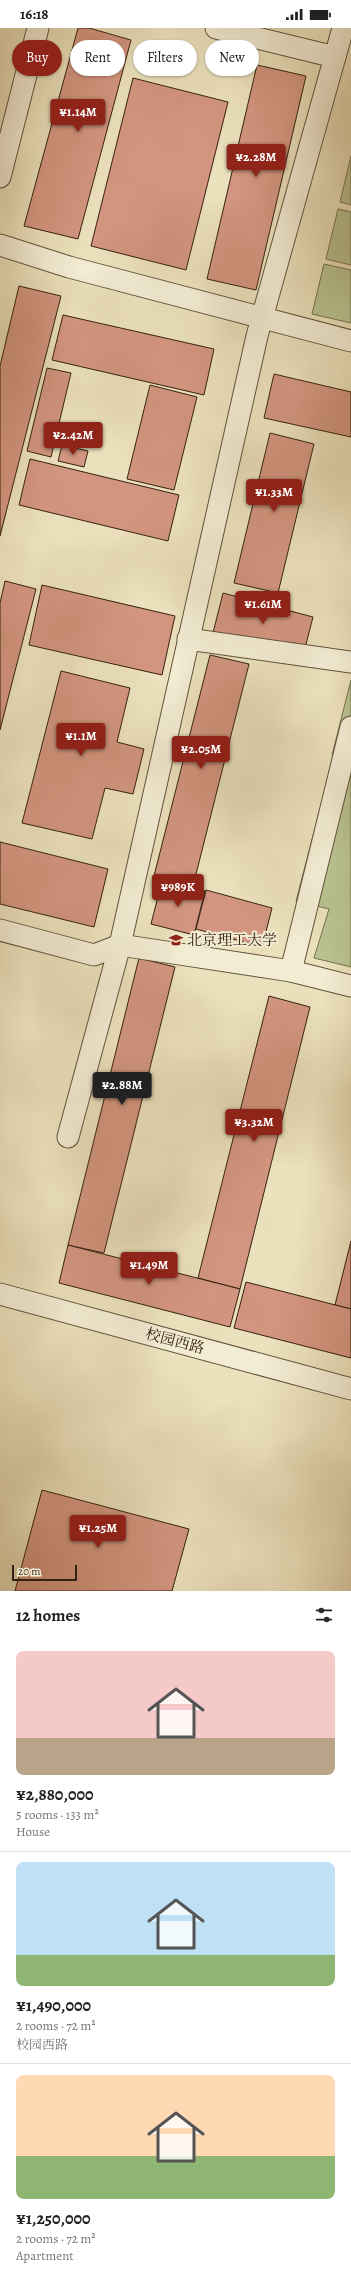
<!DOCTYPE html>
<meta charset="utf-8">
<style>
:root{--surface:#fff;--page:#f6f6f6;--text:#222;--muted:#767676;--line:#e0e0e0;--accent:#8f2418}
body{margin:0;font-family:Alegreya,"Noto Serif SC",serif;background:var(--page);color:var(--text);height:100vh;display:flex;flex-direction:column;font-size:15px;white-space:nowrap}
*{box-sizing:border-box;margin:0}
p{font-size:13px;color:var(--muted)}
.icon{flex:none;width:22px;height:22px;fill:none;stroke:currentColor;stroke-width:2;stroke-linecap:round;stroke-linejoin:round}
.map{position:relative;height:1563px;overflow:hidden}
.drawer{display:flex;flex-direction:column;background:var(--surface);flex:1}
.drawer>*{flex:none}
.top-card{position:absolute;left:12px;top:12px;width:327px;height:36px;display:flex;gap:8px}
.scale{position:absolute;left:12px;bottom:10px;width:65px;box-sizing:border-box;padding-left:4px;border:2px solid #352111;border-top:0;font-size:11px;line-height:14px;white-space:nowrap;color:#352111;-webkit-text-stroke:3px #f2ecd3;paint-order:stroke}
.price{position:absolute;translate:-50% -34px;padding:0 9px;border-radius:4px;background:var(--accent);color:#fff;font-size:13px;line-height:26px;filter:drop-shadow(0 1px 2px #0008)}
.price::after{content:'';position:absolute;left:50%;top:24px;width:12px;height:9px;margin-left:-6px;background:inherit;clip-path:polygon(0 0,100% 0,50% 100%)}
.price.active{background:#222;color:#fff}
ul{padding:0;list-style:none}
li{display:grid;align-content:center;gap:8px;height:212px;padding:0 16px}
li+li{border-top:1px solid var(--line)}
li span{display:grid;place-items:center;height:124px;border-radius:8px;color:#555}
li>.icon{margin-inline-start:auto}
span .icon{width:72px;height:72px;fill:#fffc;stroke-width:1}
li b{font-size:17px}
h2{display:flex;justify-content:space-between;align-items:center;height:48px;padding:0 16px;font-size:17px}
.pill{padding:0 14px;border-radius:18px;background:var(--surface);box-shadow:0 1px 3px #0004;font-size:14px;line-height:36px}
.pill.active{background:var(--accent);color:#fff}
.status{display:flex;justify-content:space-between;align-items:center;height:28px;padding:0 20px;background:var(--surface);direction:ltr}
.status svg{height:11px;fill:currentColor}
.map>svg:first-child{display:block}
.green{fill:#b8c290;stroke:#767250}
.building{fill:#d2957f;stroke:#352111}
.lines{fill:none;stroke-linecap:round;stroke-linejoin:round}
.street-casing{stroke:#62513c;stroke-width:23}
.street{stroke:#f2ecd3;stroke-width:21}
.labels{text-anchor:middle;stroke-width:4;stroke-linejoin:round;paint-order:stroke}
.poi-label{font-size:15px;fill:#352111;stroke:#f2ecd3;text-anchor:start}
.street-label{font-size:15px;fill:#352111;stroke:#f2ecd3}
</style>
<div class="status"><b>16:18</b><svg viewBox="0 0 49 12"><path d="M0 12V9h3v3zM5 12V6h3v6zM10 12V3h3v9zM15 12V0h3v12zM26 1h20v11H26zM47 4h2v5h-2z"/></svg></div>
<div class="map">
<svg width="351" height="1563" viewBox="0 0 351 1563">
<rect width="100%" height="100%" fill="#ebe1bc"/>
<filter id="stains"><feTurbulence type="fractalNoise" baseFrequency=".005" numOctaves="4"/><feColorMatrix values="0 0 0 0 .2 0 0 0 0 .09 0 0 0 0 .02 0 0 0 .5 -.17"/></filter>
<radialGradient id="worn" r=".72"><stop offset=".6" stop-color="#630" stop-opacity="0"/><stop offset="1" stop-color="#630" stop-opacity=".3"/></radialGradient>
<g class="green">
<path d="M351,128V177L340,174Z"/>
<path d="M338,181L351,184V237L326,231Z"/>
<path d="M324,236L351,242V295L312,286Z"/>
<path d="M351,652V732L332,727Z"/>
<path d="M333,731L351,736V939L314,930L329,881L296,873Z"/>
</g>
<g class="building">
<path d="M78,0H89L131,12L78,211L24,198Z"/>
<path d="M257,37L306,48L256,262L207,251Z"/>
<path d="M133,50L228,74L186,242L91,218Z"/>
<path d="M19,258L61,268L0,508V338Z"/>
<path d="M63,287L214,321L204,367L52,332Z"/>
<path d="M47,340L71,345L51,429L27,423Z"/>
<path d="M274,346L351,364V409L264,390Z"/>
<path d="M150,357L197,369L174,462L127,451Z"/>
<path d="M270,405L314,416L278,565L234,555Z"/>
<path d="M62,417L88,423L84,439L58,433Z"/>
<path d="M30,431L179,467L168,513L19,477Z"/>
<path d="M5,553L36,561L0,702V575Z"/>
<path d="M42,557L175,588L162,647L29,617Z"/>
<path d="M223,565L313,589L303,628L213,605Z"/>
<path d="M210,627L249,636L193,858L154,848Z"/>
<path d="M61,643L130,660L117,714L144,721L133,766L105,760L92,811L22,795Z"/>
<path d="M0,814L108,841L94,899L0,876Z"/>
<path d="M162,853L205,863L194,907L151,896Z"/>
<path d="M206,862L272,880L262,919L196,901Z"/>
<path d="M139,930L175,939L104,1225L68,1217Z"/>
<path d="M269,968L310,979L240,1261L198,1250Z"/>
<path d="M351,1213V1281L335,1277Z"/>
<path d="M68,1217L240,1261L230,1299L59,1255Z"/>
<path d="M246,1254L351,1281V1330L234,1300Z"/>
<path d="M42,1462L189,1501L172,1563H15Z"/>
</g>
<g class="lines">
<defs>
<g id="street">
<path d="M216,0L335,29"/>
<path d="M0,149L38,0"/>
<path d="M0,217L69,239L351,313"/>
<path d="M188,611L351,634"/>
<path d="M351,699L291,943L351,958"/>
<path d="M0,902L94,927L120,917L291,943"/>
<path d="M68,1109L120,917L257,308L343,0"/>
<path d="M0,1266L351,1361"/>
</g>
</defs>
<use href="#street" class="street-casing"/>
<use href="#street" class="street"/>
</g>
<defs>
<symbol id="university-bare" viewBox="-9 -9 18 18"><path d="M0-5L7-2L0 1L-7-2ZM-4 1L0 2.5L4 1V4Q0 6-4 4Z" fill="#8f2418" stroke="#f2ecd3" stroke-width="2.5" paint-order="stroke"/></symbol>
</defs>
<g fill-rule="evenodd">
<use href="#university-bare" x="166" y="902" width="20" height="20"/>
</g>
<g class="labels">
<g class="poi-label">
<text x="187" y="917">北京理工大学</text>
</g>
<g class="street-label">
<text transform="translate(175 1313) rotate(15)" y="5">校园西路</text>
</g>
</g>
<rect width="100%" height="100%" filter="url(#stains)"/>
<rect width="100%" height="100%" fill="url(#worn)"/>
</svg>
<div class="scale">20 m</div>
<b class="price" style="left:78px;top:105px">¥1.14M</b>
<b class="price" style="left:256px;top:150px">¥2.28M</b>
<b class="price" style="left:73px;top:428px">¥2.42M</b>
<b class="price" style="left:274px;top:485px">¥1.33M</b>
<b class="price" style="left:263px;top:597px">¥1.61M</b>
<b class="price" style="left:81px;top:729px">¥1.1M</b>
<b class="price" style="left:201px;top:742px">¥2.05M</b>
<b class="price" style="left:178px;top:880px">¥989K</b>
<b class="price active" style="left:122px;top:1078px">¥2.88M</b>
<b class="price" style="left:254px;top:1115px">¥3.32M</b>
<b class="price" style="left:149px;top:1258px">¥1.49M</b>
<b class="price" style="left:98px;top:1521px">¥1.25M</b>
<div class="top-card">
<a class="pill active">Buy</a>
<a class="pill">Rent</a>
<a class="pill">Filters</a>
<a class="pill">New</a>
</div>
</div>
<section class="drawer">
<h2>12 homes<svg class="icon" aria-label="filters" viewBox="0 0 24 24"><path d="M4 7h16M4 17h16"/><circle cx="9" cy="7" r="2"/><circle cx="15" cy="17" r="2"/></svg></h2>
<ul>
<li><span style="background:linear-gradient(#f6c9c9 70%,#b9a48a 0)"><svg class="icon" aria-label="home" viewBox="0 0 24 24"><path d="M3 11l9-7 9 7M6 9v11h12V9"/></svg></span><div><b>¥2,880,000</b><p>5 rooms · 133 m²</p><p>House</p></div></li>
<li><span style="background:linear-gradient(#bfe0f5 75%,#8fb573 0)"><svg class="icon" aria-label="home" viewBox="0 0 24 24"><path d="M3 11l9-7 9 7M6 9v11h12V9"/></svg></span><div><b>¥1,490,000</b><p>2 rooms · 72 m²</p><p>校园西路</p></div></li>
<li><span style="background:linear-gradient(#ffd9b3 65%,#8fb573 0)"><svg class="icon" aria-label="home" viewBox="0 0 24 24"><path d="M3 11l9-7 9 7M6 9v11h12V9"/></svg></span><div><b>¥1,250,000</b><p>2 rooms · 72 m²</p><p>Apartment</p></div></li>
</ul>
</section>
